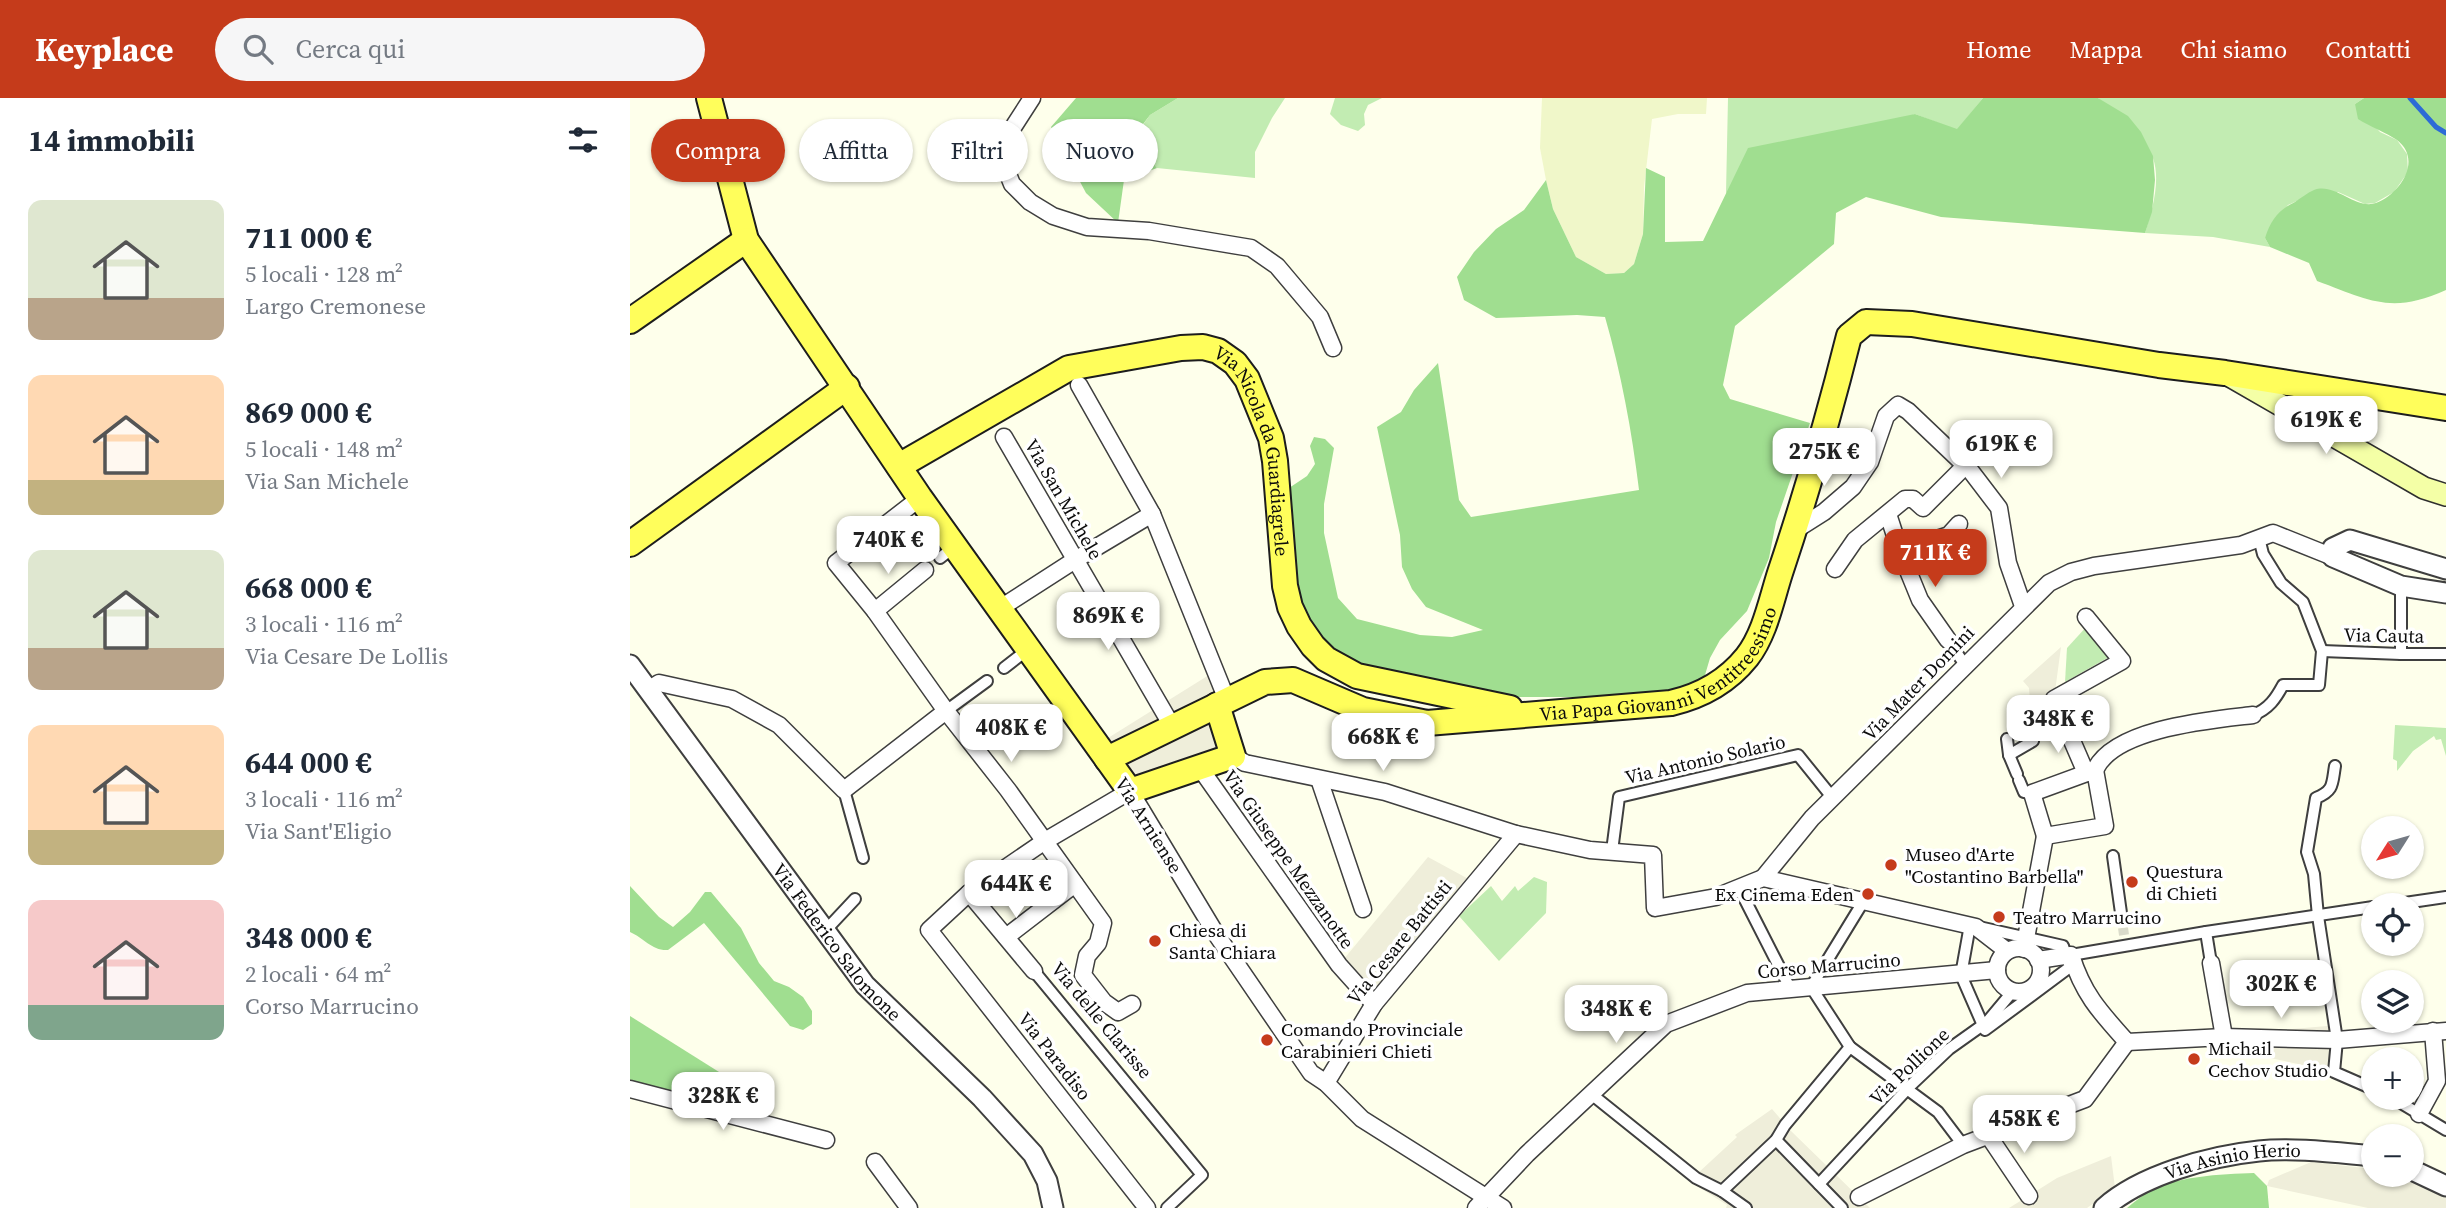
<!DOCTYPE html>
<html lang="it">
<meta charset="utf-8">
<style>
:root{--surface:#fff;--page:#f6f6f7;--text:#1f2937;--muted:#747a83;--accent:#c53b1b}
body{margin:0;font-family:"Source Serif 4",serif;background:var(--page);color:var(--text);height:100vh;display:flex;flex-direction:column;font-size:26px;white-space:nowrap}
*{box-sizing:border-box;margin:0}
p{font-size:23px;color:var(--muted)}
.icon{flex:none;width:38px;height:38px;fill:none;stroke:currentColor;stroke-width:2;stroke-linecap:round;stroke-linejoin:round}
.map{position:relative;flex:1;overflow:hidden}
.side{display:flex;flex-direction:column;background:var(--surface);width:630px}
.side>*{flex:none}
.guide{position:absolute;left:21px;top:21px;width:665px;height:63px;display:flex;gap:14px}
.needle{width:46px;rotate:233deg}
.buttons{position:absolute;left:1731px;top:718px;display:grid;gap:14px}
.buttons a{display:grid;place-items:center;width:63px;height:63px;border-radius:50%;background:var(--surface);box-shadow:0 2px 5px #0004;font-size:35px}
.price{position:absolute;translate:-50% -60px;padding:0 16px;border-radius:14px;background:#fff;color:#222;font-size:23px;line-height:46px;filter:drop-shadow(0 2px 4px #0008)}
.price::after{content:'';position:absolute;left:50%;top:42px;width:21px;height:16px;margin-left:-10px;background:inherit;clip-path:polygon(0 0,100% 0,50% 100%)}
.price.on{background:var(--accent);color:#fff}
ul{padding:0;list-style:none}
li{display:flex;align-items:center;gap:21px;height:175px;padding:0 28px}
li span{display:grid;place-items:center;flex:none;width:196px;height:140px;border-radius:14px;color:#555}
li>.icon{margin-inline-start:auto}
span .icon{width:84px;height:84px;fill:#fffc;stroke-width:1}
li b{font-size:30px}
h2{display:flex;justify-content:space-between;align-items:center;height:84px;padding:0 28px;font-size:30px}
.pill{padding:0 24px;border-radius:32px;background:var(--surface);box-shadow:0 2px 5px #0004;font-size:24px;line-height:63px}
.pill.on{background:var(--accent);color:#fff}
header{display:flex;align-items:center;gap:42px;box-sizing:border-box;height:98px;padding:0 35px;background:var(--accent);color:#fff}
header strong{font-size:33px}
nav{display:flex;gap:38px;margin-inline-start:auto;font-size:24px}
.search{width:490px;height:63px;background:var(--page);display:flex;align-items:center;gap:18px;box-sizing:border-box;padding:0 24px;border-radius:38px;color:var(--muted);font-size:26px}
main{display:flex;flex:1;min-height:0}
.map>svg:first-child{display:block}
.farmland{fill:#f0f7c9}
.green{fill:#c2ecb2}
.forest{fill:#a0de90}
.plaza{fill:#efeeda}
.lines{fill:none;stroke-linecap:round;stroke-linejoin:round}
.stream{stroke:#2d6bd6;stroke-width:5}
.pedestrian-tunnel{stroke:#dadbca;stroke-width:10;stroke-dasharray:10 5;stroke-linecap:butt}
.pedestrian-casing{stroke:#3f3f3f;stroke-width:14}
.minor-casing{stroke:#3f3f3f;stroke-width:19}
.tertiary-casing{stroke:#3f3f3f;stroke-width:23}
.secondary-casing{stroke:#2e2e2e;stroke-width:24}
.primary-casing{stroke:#1d1d1d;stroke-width:28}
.pedestrian{stroke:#fff;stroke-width:10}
.minor{stroke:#fff;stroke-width:16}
.tertiary{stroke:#fff;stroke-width:19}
.secondary{stroke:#f4ffa6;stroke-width:21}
.primary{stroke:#fffe5b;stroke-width:24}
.poi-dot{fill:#c53b1b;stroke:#fff;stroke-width:2.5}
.labels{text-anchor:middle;stroke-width:7;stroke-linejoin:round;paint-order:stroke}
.street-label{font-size:19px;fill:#0c0c0c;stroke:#fff}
.poi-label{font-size:19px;fill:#0c0c0c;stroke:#fff;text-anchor:start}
</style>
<header>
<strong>Keyplace</strong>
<div class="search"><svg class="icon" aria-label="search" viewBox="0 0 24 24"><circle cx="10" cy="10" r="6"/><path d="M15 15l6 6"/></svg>Cerca qui</div>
<nav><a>Home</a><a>Mappa</a><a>Chi siamo</a><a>Contatti</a></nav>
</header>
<main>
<section class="side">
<h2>14 immobili<svg class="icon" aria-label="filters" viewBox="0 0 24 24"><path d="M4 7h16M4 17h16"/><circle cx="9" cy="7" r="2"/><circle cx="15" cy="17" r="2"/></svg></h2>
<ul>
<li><span style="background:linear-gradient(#dfe7d0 70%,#b9a48a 0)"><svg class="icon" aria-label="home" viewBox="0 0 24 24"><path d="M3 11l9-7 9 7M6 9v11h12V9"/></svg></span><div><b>711 000 €</b><p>5 locali · 128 m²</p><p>Largo Cremonese</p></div></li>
<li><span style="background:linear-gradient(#ffd9b3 75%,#c2b280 0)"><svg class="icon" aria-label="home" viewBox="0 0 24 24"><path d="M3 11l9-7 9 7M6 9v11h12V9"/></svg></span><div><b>869 000 €</b><p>5 locali · 148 m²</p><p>Via San Michele</p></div></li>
<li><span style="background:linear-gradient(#dfe7d0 70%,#b9a48a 0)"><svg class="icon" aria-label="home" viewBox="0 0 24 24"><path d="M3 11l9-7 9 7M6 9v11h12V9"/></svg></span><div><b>668 000 €</b><p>3 locali · 116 m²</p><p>Via Cesare De Lollis</p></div></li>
<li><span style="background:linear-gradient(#ffd9b3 75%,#c2b280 0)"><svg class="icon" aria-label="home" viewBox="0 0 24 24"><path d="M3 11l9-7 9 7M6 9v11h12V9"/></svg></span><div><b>644 000 €</b><p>3 locali · 116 m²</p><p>Via Sant'Eligio</p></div></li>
<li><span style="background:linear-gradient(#f6c9c9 75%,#7fa58c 0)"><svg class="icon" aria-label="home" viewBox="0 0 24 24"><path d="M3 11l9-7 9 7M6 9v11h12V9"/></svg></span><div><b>348 000 €</b><p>2 locali · 64 m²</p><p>Corso Marrucino</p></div></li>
</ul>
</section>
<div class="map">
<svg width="1816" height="1110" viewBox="0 0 1816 1110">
<rect width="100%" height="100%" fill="#feffeb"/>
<path class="farmland" d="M912,0H1077L1076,16H1048L1022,21L1014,89L1013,136L1004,166L994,175L976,176L946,159L923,111L916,82L910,50Z"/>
<g class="green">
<path d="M548,0H655L642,20L625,54V80L527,70L514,54L507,35L520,17Z"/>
<path d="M705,0H752L738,7L734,16L735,27L728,33L711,27L700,16Z"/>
<path d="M1098,0H1353L1327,32L1285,16L1096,95Z"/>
<path d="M1468,0H1734L1725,6L1750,34L1767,42L1777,56L1778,74L1764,94L1745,105L1735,106L1708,94L1669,102L1658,107L1635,140L1640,149L1583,139L1515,135C1522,113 1531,83 1523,60C1520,51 1477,7 1468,0Z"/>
<path d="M1458,527L1479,559L1435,584L1437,550Z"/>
<path d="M1765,627L1816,630V658L1811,641L1806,642L1804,638L1783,653L1767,673V663L1763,661Z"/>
<path d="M904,779L917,784L916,815L869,863L829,818L861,788L872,803L885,788L888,793Z"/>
</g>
<g class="forest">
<path d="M446,0H548L520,17L507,34L514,54L527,70L494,82L488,125L456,95L421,29Z"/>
<path d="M1353,0H1468L1498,18L1511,34L1523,58L1525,82L1522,114L1515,135L1311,119L1236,99L1206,115L1204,146L1105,228L1093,287L1100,301L1180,325L1146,424L1139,460L1117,513L1090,542L1080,560L1075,577L1062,590L1014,599H882L843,589L817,587L735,570L698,548L680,525L664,485L656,392L677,378L685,366L680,348L684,339L695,341L704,350L694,406V435L708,500L727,521L790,537L822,539L853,532L796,509L782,491L772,469L770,437L747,329L771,314L784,292L808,265L829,402L841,419L1009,392C1002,333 991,275 975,219L947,217L866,220L834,202L827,179L844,154L866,131L894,112L916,82L923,111L946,159L976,176L994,175L1004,166L1013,136L1016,70L1035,79V144L1073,143L1118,50L1285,16L1327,31Z"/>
<path d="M1734,0H1816V192C1761,217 1739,202 1687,183L1679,165L1640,149L1635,140C1641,122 1648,112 1665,104C1671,100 1677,95 1684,92C1705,84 1725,112 1746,105C1770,96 1793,62 1767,42C1757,35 1739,28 1728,21L1725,6Z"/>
<path d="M0,788L29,819L43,829L60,814L75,794H81L111,830L129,865L144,883L159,889L173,899L182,913V926L173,932L160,928L74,825L38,852C22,853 14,840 0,834Z"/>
<path d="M0,918L97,979L112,997L104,1014L0,987Z"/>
<path d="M1624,1075L1637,1088L1639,1110H1497C1503,1105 1509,1100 1515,1096C1542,1078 1592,1076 1624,1075Z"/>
</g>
<g class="plaza">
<path d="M1431,549L1424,601L1435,624L1403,643L1399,590L1393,583Z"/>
<path d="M579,577L609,664L512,695L470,645Z"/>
<path d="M798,759L844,784L744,906L709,867Z"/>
<path d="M1709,927L1712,947L1704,977L1692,971L1588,949L1590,937Z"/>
<path d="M1142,1011L1160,1032L1240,1110H1096L1097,1107L1064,1086L1068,1075L1107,1039L1105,1037Z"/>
<path d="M1481,1058L1485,1090L1457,1110H1379L1427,1080Z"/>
<path d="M1681,1064L1743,1071V1076H1764L1816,1099V1110H1738L1637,1088L1639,1082Z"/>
</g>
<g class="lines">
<path class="stream" d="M1780,0L1806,29L1816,35"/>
<path class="pedestrian-tunnel" d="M1491,815L1494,837"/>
<defs>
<g id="pedestrian">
<path d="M310,460L324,449"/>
<path d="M1771,488V556"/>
<path d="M1318,542L1335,567"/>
<path d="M1692,553L1771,556H1816"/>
<path d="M374,570L397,552"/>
<path d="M316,613L357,583"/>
<path d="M1623,617C1639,611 1646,600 1653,587H1689L1692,553L1673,504L1651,485L1633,456L1629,440"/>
<path d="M1377,641L1379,657L1387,676"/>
<path d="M1379,657L1403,643"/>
<path d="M1705,668C1702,686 1704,693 1686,700L1677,754L1684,776L1688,818L1707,942L1704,974L1743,991"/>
<path d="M1389,682L1394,694L1402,695"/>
<path d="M214,692L233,760"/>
<path d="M982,753L989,699L1168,657L1202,699"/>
<path d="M1483,758L1491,815"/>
<path d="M1109,790L1160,890"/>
<path d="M1761,807L1816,799"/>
<path d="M1340,827L1433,848L1440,869L1355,932L1331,877Z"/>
<path d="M195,833L225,801"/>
<path d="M1576,834L1581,865"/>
<path d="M1441,857L1576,834L1743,809"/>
<path d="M404,873L572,1077L537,1110"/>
<path d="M1220,949L1181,889L1233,804"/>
<path d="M960,995L1066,1080L1092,1093L1116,1110"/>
<path d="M1761,999L1816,1032"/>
<path d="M1146,1042L1212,1110"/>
<path d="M1189,1086L1281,987L1319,951L1357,924L1383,893"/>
<path d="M1092,1093L1146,1042L1155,1027L1220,949L1308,1014L1333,1047"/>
</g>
<g id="minor">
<path d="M402,0L382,31L374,60L376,71L382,86L400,104L423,118L457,129L519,133L621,150L647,168L690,219L703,250"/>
<path d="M449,287L522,416L597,602"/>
<path d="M374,339L542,628"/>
<path d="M290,400L206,465L245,513L316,613L378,692L473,825L468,845L457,858L453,877L474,904L488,914L502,906"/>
<path d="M1258,416L1270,453L1290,502L1318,542"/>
<path d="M1164,433L1194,414L1223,389L1240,364L1256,318L1268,307L1278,313L1340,372L1369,410L1378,465L1393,508"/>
<path d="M1270,453L1319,437L1329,426"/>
<path d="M1205,471L1225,442L1275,401H1283L1293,410L1335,368"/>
<path d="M369,511L445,462L522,416"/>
<path d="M245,513L295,472"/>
<path d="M18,592L29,585L102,601L149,627L214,692L316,613"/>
<path d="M603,658L615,665L755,694L886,736L960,752L1023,757L1025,810L1086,799L1133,780L1346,829L1377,853"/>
<path d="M570,670L709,867L744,906"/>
<path d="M1465,672L1475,728L1415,738L1402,695Z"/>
<path d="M1465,672C1484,630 1581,622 1623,617"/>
<path d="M1456,675L1424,601L1492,563L1456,519"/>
<path d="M689,681L733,811"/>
<path d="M1133,780L1182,720L1419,485L1441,474L1464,468L1611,447L1643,435L1703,459"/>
<path d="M339,795L404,873"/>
<path d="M376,839L445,786"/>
<circle cx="1389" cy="872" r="22"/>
<path d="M1394,851L1415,738"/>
<path d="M1408,862L1441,857C1453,896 1470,914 1497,944L1594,939L1707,942L1816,933"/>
<path d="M1581,865L1594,939"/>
<path d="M696,985L744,906L886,736"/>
<path d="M0,991L196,1042"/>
<path d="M1789,1016L1807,983L1803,933"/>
<path d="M1358,1037L1399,1098"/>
<path d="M245,1064L279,1110"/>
<path d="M1229,1099L1333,1047L1455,1001L1497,944"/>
<path d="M517,1110L299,832L339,795L415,743L500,693L586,836L681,975L696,985L732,1021L873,1110"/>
<path d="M846,1110L897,1056L1036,926L1117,895L1367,872"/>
</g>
<g id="tertiary">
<path d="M1816,471L1720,442L1703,450V459L1771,488L1816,495"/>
<path id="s1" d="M0,567L235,887L352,1000L403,1056L417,1083L423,1110"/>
<path d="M1782,1072L1816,1088"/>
<path id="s2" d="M1474,1110C1511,1077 1580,1058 1629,1053C1662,1049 1709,1055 1743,1058"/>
</g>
<path id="secondary" d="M1600,278L1794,390L1816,397"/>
<g id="primary">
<path d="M79,0L116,142L290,400L500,693L603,658L587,607"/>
<path d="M0,223L116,142"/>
<path id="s3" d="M269,368L439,270L551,250L573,249L588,253L605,265L617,281L641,340L645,363L655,488L660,509L669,528L683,548L696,561L727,578L880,610"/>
<path d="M0,446L217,289"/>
<path id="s4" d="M477,661L635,584L663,582L733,612L797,625L1041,605C1071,598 1097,584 1117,559C1135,536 1141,503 1150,475C1176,397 1199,318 1219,238L1236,224L1282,226L1529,267L1595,275L1816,310"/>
</g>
</defs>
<use href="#pedestrian" class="pedestrian-casing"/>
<use href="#minor" class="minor-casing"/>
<use href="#tertiary" class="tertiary-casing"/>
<use href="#secondary" class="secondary-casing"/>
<use href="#primary" class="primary-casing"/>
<use href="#pedestrian" class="pedestrian"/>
<use href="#minor" class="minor"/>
<use href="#tertiary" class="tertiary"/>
<use href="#secondary" class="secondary"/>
<use href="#primary" class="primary"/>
</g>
<g class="poi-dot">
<circle cx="1261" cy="767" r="7"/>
<circle cx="1502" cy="784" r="7"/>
<circle cx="1238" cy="796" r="7"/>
<circle cx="1369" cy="819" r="7"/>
<circle cx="525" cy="843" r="7"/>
<circle cx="637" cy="942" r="7"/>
<circle cx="1564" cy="961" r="7"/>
</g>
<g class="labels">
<g class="street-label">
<text dy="7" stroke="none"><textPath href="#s3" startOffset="458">Via Nicola da Guardiagrele</textPath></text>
<text transform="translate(434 401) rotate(60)" y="7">Via San Michele</text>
<text transform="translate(1754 537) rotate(1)" y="7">Via Cauta</text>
<text dy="7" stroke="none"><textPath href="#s4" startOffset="597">Via Papa Giovanni Ventitreesimo</textPath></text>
<text transform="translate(1288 585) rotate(-46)" y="7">Via Mater Domini</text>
<text transform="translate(1075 661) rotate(-13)" y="7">Via Antonio Solario</text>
<text transform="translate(519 727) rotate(58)" y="7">Via Arniense</text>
<text transform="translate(659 761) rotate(55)" y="7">Via Giuseppe Mezzanotte</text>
<text dy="7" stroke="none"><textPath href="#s1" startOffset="346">Via Federico Salomone</textPath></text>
<text transform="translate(769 844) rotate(-51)" y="7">Via Cesare Battisti</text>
<text transform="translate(1199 867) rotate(-5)" y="7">Corso Marrucino</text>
<text transform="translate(472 922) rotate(50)" y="7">Via delle Clarisse</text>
<text transform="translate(425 958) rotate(52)" y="7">Via Paradiso</text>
<text transform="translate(1279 968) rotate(-44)" y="7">Via Pollione</text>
<text dy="7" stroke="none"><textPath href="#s2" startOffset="140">Via Asinio Herio</textPath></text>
</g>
<g class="poi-label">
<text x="1275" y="763">Museo d'Arte<tspan x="1275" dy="22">"Costantino Barbella"</tspan></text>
<text x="1516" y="780">Questura<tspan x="1516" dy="22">di Chieti</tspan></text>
<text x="1224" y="803" text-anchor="end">Ex Cinema Eden</text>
<text x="1383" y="826">Teatro Marrucino</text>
<text x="539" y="839">Chiesa di<tspan x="539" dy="22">Santa Chiara</tspan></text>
<text x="651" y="938">Comando Provinciale<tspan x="651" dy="22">Carabinieri Chieti</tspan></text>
<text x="1578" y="957">Michail<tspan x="1578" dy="22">Cechov Studio</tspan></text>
</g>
</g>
</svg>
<div class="buttons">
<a><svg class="needle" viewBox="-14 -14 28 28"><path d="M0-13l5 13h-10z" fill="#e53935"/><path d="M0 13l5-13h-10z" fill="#747a83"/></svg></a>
<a><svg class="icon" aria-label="locate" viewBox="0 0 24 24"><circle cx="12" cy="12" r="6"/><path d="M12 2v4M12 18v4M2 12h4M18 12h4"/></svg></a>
<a><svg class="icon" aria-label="layers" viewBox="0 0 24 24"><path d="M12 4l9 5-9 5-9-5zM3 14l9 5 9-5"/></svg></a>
<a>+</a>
<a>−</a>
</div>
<b class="price" style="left:1696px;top:358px">619K €</b>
<b class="price" style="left:1371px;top:382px">619K €</b>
<b class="price" style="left:1194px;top:390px">275K €</b>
<b class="price" style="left:258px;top:478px">740K €</b>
<b class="price on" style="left:1305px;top:491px">711K €</b>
<b class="price" style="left:478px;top:554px">869K €</b>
<b class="price" style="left:1428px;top:657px">348K €</b>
<b class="price" style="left:381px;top:666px">408K €</b>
<b class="price" style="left:753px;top:675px">668K €</b>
<b class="price" style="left:386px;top:822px">644K €</b>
<b class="price" style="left:1651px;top:922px">302K €</b>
<b class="price" style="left:986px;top:947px">348K €</b>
<b class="price" style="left:93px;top:1034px">328K €</b>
<b class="price" style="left:1394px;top:1057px">458K €</b>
<div class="guide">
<a class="pill on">Compra</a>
<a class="pill">Affitta</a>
<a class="pill">Filtri</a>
<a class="pill">Nuovo</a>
</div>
</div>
</main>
